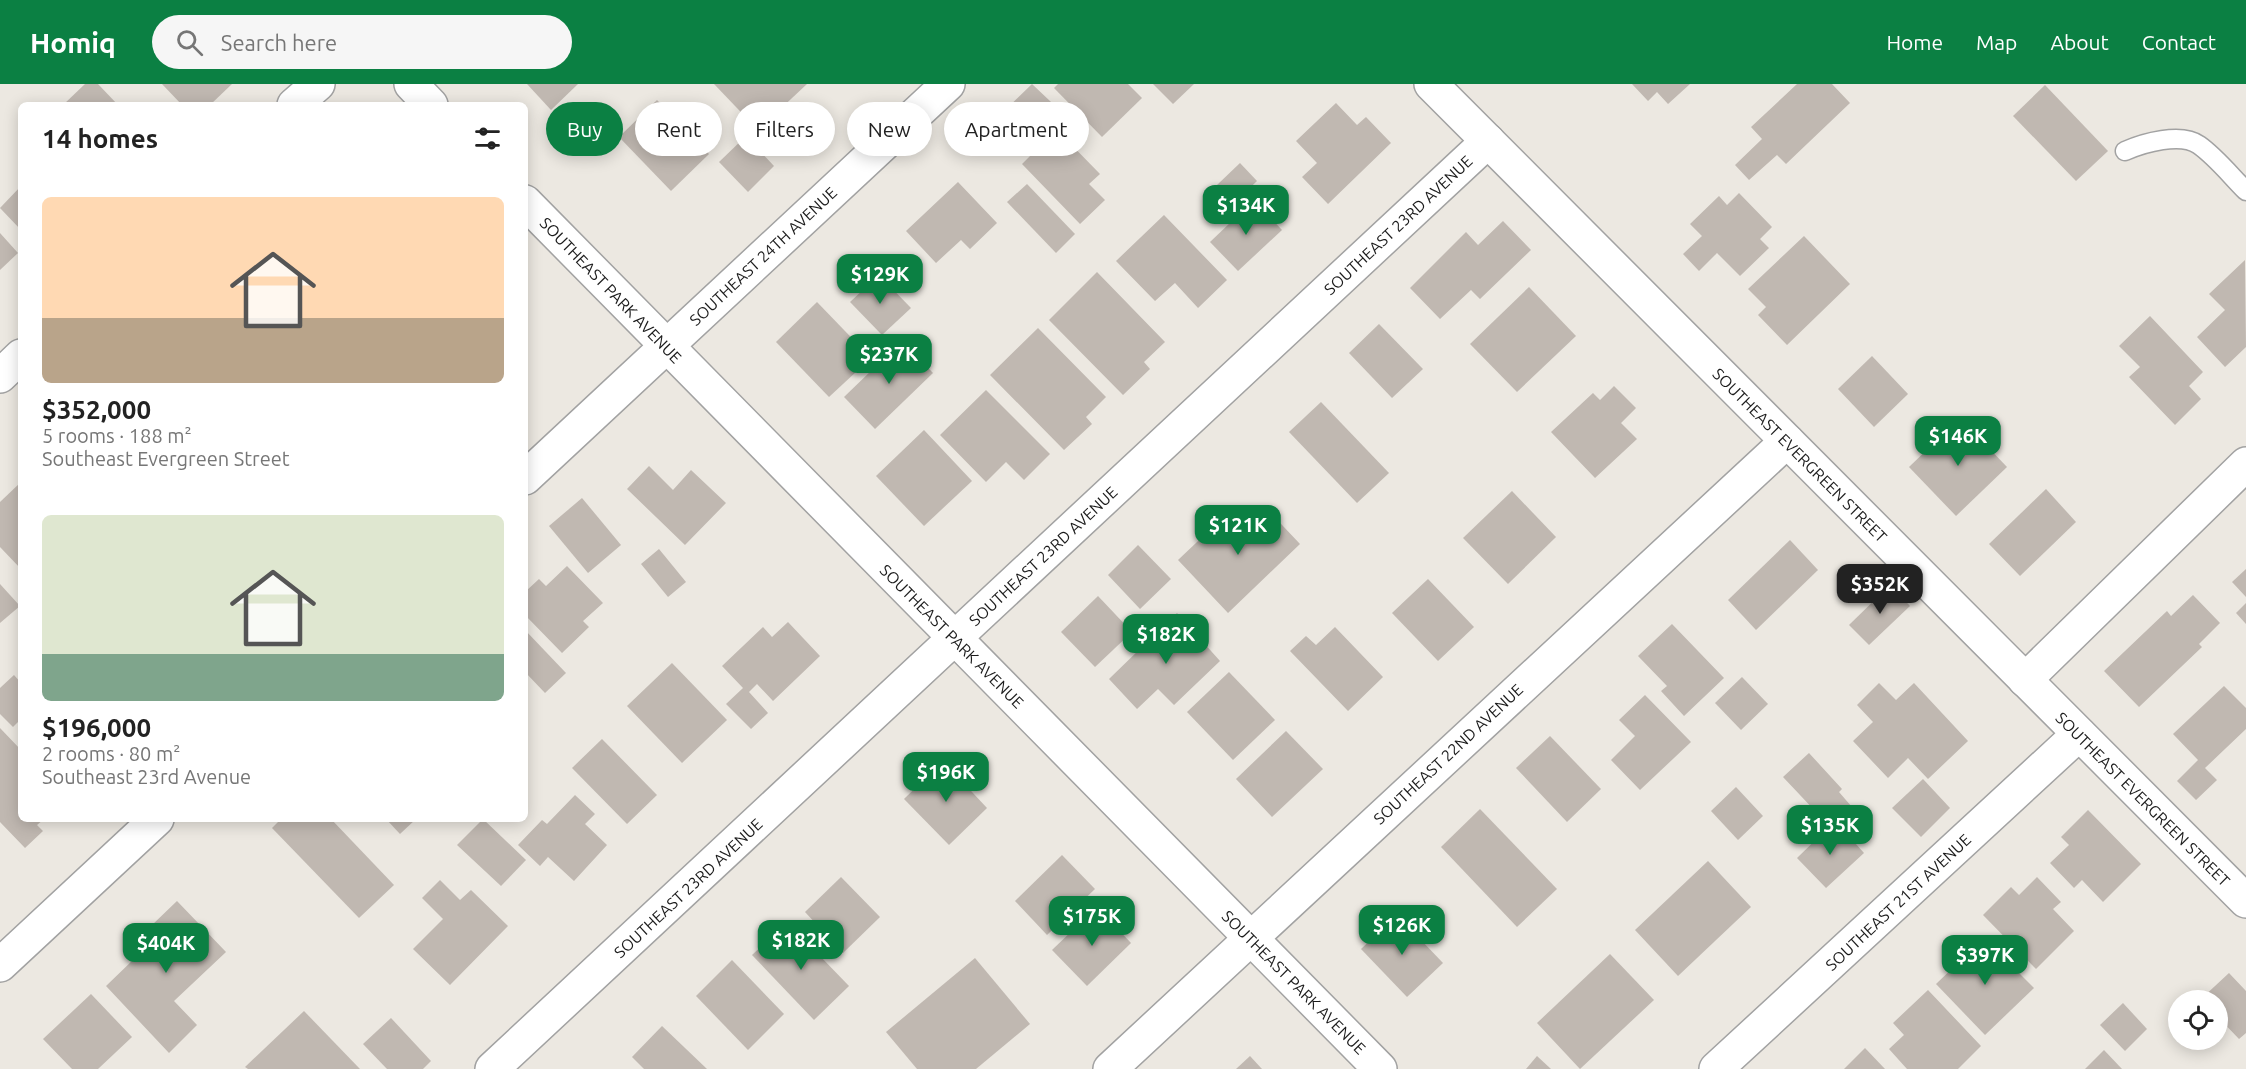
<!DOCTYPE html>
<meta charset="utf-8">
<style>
:root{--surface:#fff;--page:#f6f6f6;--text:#222;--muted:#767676;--accent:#0b8043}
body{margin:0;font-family:Ubuntu,sans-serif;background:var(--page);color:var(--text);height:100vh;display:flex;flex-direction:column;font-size:22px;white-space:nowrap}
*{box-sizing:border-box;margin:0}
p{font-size:20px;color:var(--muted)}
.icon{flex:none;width:33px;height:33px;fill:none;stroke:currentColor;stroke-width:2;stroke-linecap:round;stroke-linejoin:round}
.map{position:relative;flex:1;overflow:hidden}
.side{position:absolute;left:18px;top:18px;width:510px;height:720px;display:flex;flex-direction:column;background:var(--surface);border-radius:9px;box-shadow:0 3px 15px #0003}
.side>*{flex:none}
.hud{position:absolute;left:546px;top:18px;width:570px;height:54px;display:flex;gap:12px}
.tools{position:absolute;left:2168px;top:906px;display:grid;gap:12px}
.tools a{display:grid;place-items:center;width:60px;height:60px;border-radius:50%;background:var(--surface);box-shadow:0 3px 15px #0003;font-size:30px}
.price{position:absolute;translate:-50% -51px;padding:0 14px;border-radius:12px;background:var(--accent);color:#fff;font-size:20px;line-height:39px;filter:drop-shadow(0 2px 3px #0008)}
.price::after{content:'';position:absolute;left:50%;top:36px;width:18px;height:14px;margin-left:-9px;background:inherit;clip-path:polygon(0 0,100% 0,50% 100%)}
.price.active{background:#222;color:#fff}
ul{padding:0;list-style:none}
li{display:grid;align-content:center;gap:12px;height:318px;padding:0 24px}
li span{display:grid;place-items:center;height:186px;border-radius:9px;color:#555}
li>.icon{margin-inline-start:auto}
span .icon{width:108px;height:108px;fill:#fffc;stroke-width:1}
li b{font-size:26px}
h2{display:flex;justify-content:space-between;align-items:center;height:72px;padding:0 24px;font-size:26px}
.tag{padding:0 21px;border-radius:27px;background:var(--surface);box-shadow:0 3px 15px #0003;font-size:21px;line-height:54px}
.tag.active{background:var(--accent);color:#fff}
header{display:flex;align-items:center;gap:36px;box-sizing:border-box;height:84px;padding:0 30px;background:var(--accent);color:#fff}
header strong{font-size:28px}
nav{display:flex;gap:33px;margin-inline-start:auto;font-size:21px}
.search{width:420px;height:54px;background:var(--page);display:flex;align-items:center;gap:15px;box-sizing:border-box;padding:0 21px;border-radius:33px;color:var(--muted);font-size:22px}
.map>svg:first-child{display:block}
.building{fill:#c0b8b1}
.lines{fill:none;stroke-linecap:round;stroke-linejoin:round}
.service-casing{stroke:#a2a2a2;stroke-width:21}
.minor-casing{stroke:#a2a2a2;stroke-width:36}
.tertiary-casing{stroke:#a2a2a2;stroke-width:36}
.service{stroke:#fff;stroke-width:18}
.minor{stroke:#fff;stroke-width:33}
.tertiary{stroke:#fff;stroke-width:33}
.labels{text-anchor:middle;stroke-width:4.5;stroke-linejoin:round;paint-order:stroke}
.street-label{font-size:16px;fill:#1b1b1b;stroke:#fff}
</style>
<header>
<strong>Homiq</strong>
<div class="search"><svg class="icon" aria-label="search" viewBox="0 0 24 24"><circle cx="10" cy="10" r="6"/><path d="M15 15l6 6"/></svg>Search here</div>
<nav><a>Home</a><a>Map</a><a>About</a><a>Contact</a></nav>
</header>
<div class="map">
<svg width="2246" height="985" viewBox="0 0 2246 985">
<rect width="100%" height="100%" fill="#ece8e1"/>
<g class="building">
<path d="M85,0H98L118,21H63Z"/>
<path d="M162,0H232L210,21H182Z"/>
<path d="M527,0H578L551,26Z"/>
<path d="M714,0H807L758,46Z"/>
<path d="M1032,0L1069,35L1057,46L1100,90L1089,100L1105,116L1080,140L1022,80L1033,69L998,33Z"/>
<path d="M1058,0H1128L1142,14L1102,53L1054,4Z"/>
<path d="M1153,0H1194L1173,20Z"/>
<path d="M1632,0H1690L1668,20L1657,8L1648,17Z"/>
<path d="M1797,0H1832L1850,19L1786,80L1777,71L1749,96L1735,81L1762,55L1751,43Z"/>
<path d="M2045,1L2108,67L2076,97L2013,32Z"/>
<path d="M657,16L709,70L671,107L619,53Z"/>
<path d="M1336,19L1357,41L1366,33L1391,59L1328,120L1302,93L1317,79L1296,57Z"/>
<path d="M746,52L774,82L748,108L719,78Z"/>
<path d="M1240,79L1257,97L1234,119L1217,101Z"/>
<path d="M958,98L997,139L970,165L961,156L936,179L906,147Z"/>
<path d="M1027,100L1075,150L1056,169L1007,118Z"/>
<path d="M21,102V146L0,124Z"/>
<path d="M1739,109L1772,143L1760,155L1769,164L1740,192L1717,169L1699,187L1683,170L1702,152L1690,140L1719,112L1727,121Z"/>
<path d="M1254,116L1282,146L1238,187L1210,158Z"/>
<path d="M1164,131L1227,196L1198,224L1175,199L1155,217L1116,177Z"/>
<path d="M1503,137L1531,166L1480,215L1471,206L1440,235L1410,204L1466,148L1478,161Z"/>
<path d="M0,149L18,169L0,186Z"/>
<path d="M1804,152L1850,200L1787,261L1758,231L1766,223L1748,205Z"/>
<path d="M2245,176L2246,263L2225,283L2197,253L2225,226L2209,210Z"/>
<path d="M1097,188L1165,258L1144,278L1150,285L1123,311L1049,236Z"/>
<path d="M879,191L911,224L882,251L850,218Z"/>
<path d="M1529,203L1576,252L1517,308L1470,260Z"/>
<path d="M817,218L871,274L829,313L776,258Z"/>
<path d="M2150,232L2203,288L2189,302L2201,315L2175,341L2129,293L2140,283L2119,262Z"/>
<path d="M1379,240L1423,285L1392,314L1349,269Z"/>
<path d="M1038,244L1106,313L1086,333L1092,340L1064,366L990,291Z"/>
<path d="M902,257L933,289L875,345L844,313Z"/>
<path d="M1872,272L1908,310L1874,343L1838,305Z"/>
<path d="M1614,302L1636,324L1621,339L1637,355L1595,394L1551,348L1593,309L1600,316Z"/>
<path d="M986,306L1050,370L1024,396L1006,378L986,398L940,351Z"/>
<path d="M1321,318L1389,389L1357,419L1289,348Z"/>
<path d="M1960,334L2007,383L1956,432L1909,383Z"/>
<path d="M924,346L972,397L924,442L876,392Z"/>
<path d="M649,382L673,406L691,386L726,419L685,461L627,405Z"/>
<path d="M21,398V485L0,463V418Z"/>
<path d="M2046,405L2076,438L2020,492L1989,460Z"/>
<path d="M1512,407L1556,453L1508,500L1463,454Z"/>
<path d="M582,414L621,461L588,489L549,442Z"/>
<path d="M1234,423L1251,441L1267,425L1300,460L1228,529L1178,476Z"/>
<path d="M1790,456L1818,486L1756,546L1728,516Z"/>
<path d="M1138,461L1171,495L1140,525L1108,491Z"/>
<path d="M659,465L686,498L668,513L641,480Z"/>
<path d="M567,482L603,519L583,537L589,543L562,569L525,531V508L539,495L546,502Z"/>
<path d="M2246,485V513L2232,498Z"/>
<path d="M1428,495L1474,543L1438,577L1392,529Z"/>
<path d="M0,500L20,522L0,539Z"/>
<path d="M1890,501L1910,522L1869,561L1849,541Z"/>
<path d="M2193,511L2220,539L2199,560L2202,563L2139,623L2104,587L2167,527L2171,532Z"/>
<path d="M1098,512L1132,548L1095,583L1061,548Z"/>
<path d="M2246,519V540L2236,529Z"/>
<path d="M1177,529L1220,577L1174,621L1158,605L1137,625L1109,595Z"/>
<path d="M788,538L820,572L773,617L757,600L749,608L768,629L751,645L726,620L743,604L722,582L763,543L772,553Z"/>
<path d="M1672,540L1724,594L1684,632L1661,607L1667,602L1638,572Z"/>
<path d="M1335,543L1383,593L1348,627L1290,567L1306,552L1316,561Z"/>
<path d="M525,546L566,589L545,609L525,588Z"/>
<path d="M672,579L727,636L682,679L627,622Z"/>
<path d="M1229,588L1275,636L1233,676L1187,628Z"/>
<path d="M14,591L21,599V635L13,643L0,630V604Z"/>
<path d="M1742,593L1768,620L1741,646L1715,619Z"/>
<path d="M1879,599L1896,616L1914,599L1968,657L1928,695L1908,674L1888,694L1853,657L1873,638L1857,621Z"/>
<path d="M2224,602L2246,624V645L2205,684L2217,696L2196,716L2177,697L2198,676L2173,650Z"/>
<path d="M1645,611L1691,658L1640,706L1611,676L1635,652L1619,636Z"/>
<path d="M0,644L21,666V735H44L37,741L43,747L25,764L0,738Z"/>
<path d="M1286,647L1323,685L1272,733L1236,695Z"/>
<path d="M1550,652L1601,705L1567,738L1516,684Z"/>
<path d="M602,655L657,711L627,740L572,684Z"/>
<path d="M1809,669L1842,705L1839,708L1858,730L1840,747L1820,726L1817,729L1783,693Z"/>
<path d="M943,677L987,724L949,761L904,715Z"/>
<path d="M1923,695L1950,724L1921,753L1892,724Z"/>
<path d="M1736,703L1763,732L1738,756L1711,727Z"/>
<path d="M575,711L595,730L585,740L607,761L574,797L548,773L540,782L518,761L542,736L547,740Z"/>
<path d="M1480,725L1557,805L1517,843L1441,763Z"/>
<path d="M2088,726L2141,780L2103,818L2082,796L2074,804L2050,779L2069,761L2061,753Z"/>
<path d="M281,735H331L394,801L359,834L272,744Z"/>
<path d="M386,735H416L400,750Z"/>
<path d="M483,735L526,776L501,802L457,761Z"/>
<path d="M1831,741L1842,752L1846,749L1864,769L1826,804L1797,774Z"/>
<path d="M1062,771L1095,805L1047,851L1015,817Z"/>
<path d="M1708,777L1751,823L1678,892L1635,846Z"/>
<path d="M841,793L880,833L843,869L805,828Z"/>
<path d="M2037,793L2061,818L2053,825L2074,847L2036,885L1983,831L2011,803L2019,811Z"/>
<path d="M440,796L460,816L471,806L508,842L450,901L413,865L443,835L422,814Z"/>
<path d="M177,817L226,868L174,917L197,941L169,969L106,902L134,875L126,866Z"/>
<path d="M1097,823L1131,859L1087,902L1052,866Z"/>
<path d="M1397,831L1443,879L1407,913L1361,865Z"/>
<path d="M787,838L849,902L814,936L752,871Z"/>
<path d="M1984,854L2034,904L1985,951L1936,900Z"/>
<path d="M1610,870L1654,916L1580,985L1537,939Z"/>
<path d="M975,874L1030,940L976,985H917L886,948Z"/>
<path d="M732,876L784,930L748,966L696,912Z"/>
<path d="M2229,889L2246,907V949L2239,955L2217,932V916L2201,915Z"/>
<path d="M1928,906L1981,962L1958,985H1907L1889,965L1904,951L1893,939Z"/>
<path d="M91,910L132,953L98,985H72L43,955Z"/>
<path d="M2123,919L2147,945L2125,967L2100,941Z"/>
<path d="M304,927L360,985H248L245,983Z"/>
<path d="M391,934L431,977L423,985H387L363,960Z"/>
<path d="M662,942L707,985H644L632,973Z"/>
<path d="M1865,964L1885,985H1844Z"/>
<path d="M2104,966L2122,985H2085Z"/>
<path d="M1250,972L1262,985H1236Z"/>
<path d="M1537,972L1551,985H1526Z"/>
</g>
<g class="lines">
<defs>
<path id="service" d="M2125,67C2143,59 2181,48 2199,61C2216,73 2231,92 2246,107"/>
<g id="minor">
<path d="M1431,0L2246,817"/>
<path d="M294,21L318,0"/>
<path d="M0,292L21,272"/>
<path d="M525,394L948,0"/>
<path d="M2025,596L2246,380"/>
<path d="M0,881L157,735"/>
<path d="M492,985L1488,57"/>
<path d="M1110,985L1787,357"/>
<path d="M1716,985L2079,650"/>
</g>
<g id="tertiary">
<path d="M411,0L431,21"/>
<path d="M525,118L1380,985"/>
</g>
</defs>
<use href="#service" class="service-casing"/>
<use href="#minor" class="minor-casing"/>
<use href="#tertiary" class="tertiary-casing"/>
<use href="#service" class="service"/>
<use href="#minor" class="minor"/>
<use href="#tertiary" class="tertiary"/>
</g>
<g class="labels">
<g class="street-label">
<text transform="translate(1398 141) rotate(-43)" y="6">SOUTHEAST 23RD AVENUE</text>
<text transform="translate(763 172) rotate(-43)" y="6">SOUTHEAST 24TH AVENUE</text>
<text transform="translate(611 206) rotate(46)" y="6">SOUTHEAST PARK AVENUE</text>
<text transform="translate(1800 371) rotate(45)" y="6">SOUTHEAST EVERGREEN STREET</text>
<text transform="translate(1043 472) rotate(-43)" y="6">SOUTHEAST 23RD AVENUE</text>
<text transform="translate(952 552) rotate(45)" y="6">SOUTHEAST PARK AVENUE</text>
<text transform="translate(1448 670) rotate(-43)" y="6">SOUTHEAST 22ND AVENUE</text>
<text transform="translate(2143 715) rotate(45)" y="6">SOUTHEAST EVERGREEN STREET</text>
<text transform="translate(688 804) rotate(-43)" y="6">SOUTHEAST 23RD AVENUE</text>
<text transform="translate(1898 818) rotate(-43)" y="6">SOUTHEAST 21ST AVENUE</text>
<text transform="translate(1294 898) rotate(45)" y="6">SOUTHEAST PARK AVENUE</text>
</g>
</g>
</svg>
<div class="tools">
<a><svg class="icon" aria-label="locate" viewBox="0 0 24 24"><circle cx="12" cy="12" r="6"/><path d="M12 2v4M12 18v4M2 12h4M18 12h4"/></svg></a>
</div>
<b class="price" style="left:1246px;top:152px">$134K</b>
<b class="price" style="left:880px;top:221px">$129K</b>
<b class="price" style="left:889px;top:301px">$237K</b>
<b class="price" style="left:1958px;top:383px">$146K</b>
<b class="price" style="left:1238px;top:472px">$121K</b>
<b class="price active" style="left:1880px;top:531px">$352K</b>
<b class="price" style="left:1166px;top:581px">$182K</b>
<b class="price" style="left:946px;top:719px">$196K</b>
<b class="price" style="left:1830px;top:772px">$135K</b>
<b class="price" style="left:1092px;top:863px">$175K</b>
<b class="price" style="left:1402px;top:872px">$126K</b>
<b class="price" style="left:801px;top:887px">$182K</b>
<b class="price" style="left:166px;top:890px">$404K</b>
<b class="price" style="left:1985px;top:902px">$397K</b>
<div class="hud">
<a class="tag active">Buy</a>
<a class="tag">Rent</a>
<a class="tag">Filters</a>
<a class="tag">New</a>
<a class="tag">Apartment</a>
</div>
<section class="side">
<h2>14 homes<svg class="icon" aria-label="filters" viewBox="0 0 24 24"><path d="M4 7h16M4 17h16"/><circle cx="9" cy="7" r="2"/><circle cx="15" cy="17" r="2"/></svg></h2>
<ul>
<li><span style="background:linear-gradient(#ffd9b3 65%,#b9a48a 0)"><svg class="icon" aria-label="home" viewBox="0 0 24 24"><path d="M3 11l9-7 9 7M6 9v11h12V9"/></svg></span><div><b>$352,000</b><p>5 rooms · 188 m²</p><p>Southeast Evergreen Street</p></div></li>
<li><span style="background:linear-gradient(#dfe7d0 75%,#7fa58c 0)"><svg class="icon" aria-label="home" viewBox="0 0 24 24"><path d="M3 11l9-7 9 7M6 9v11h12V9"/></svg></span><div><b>$196,000</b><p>2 rooms · 80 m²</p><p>Southeast 23rd Avenue</p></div></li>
</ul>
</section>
</div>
